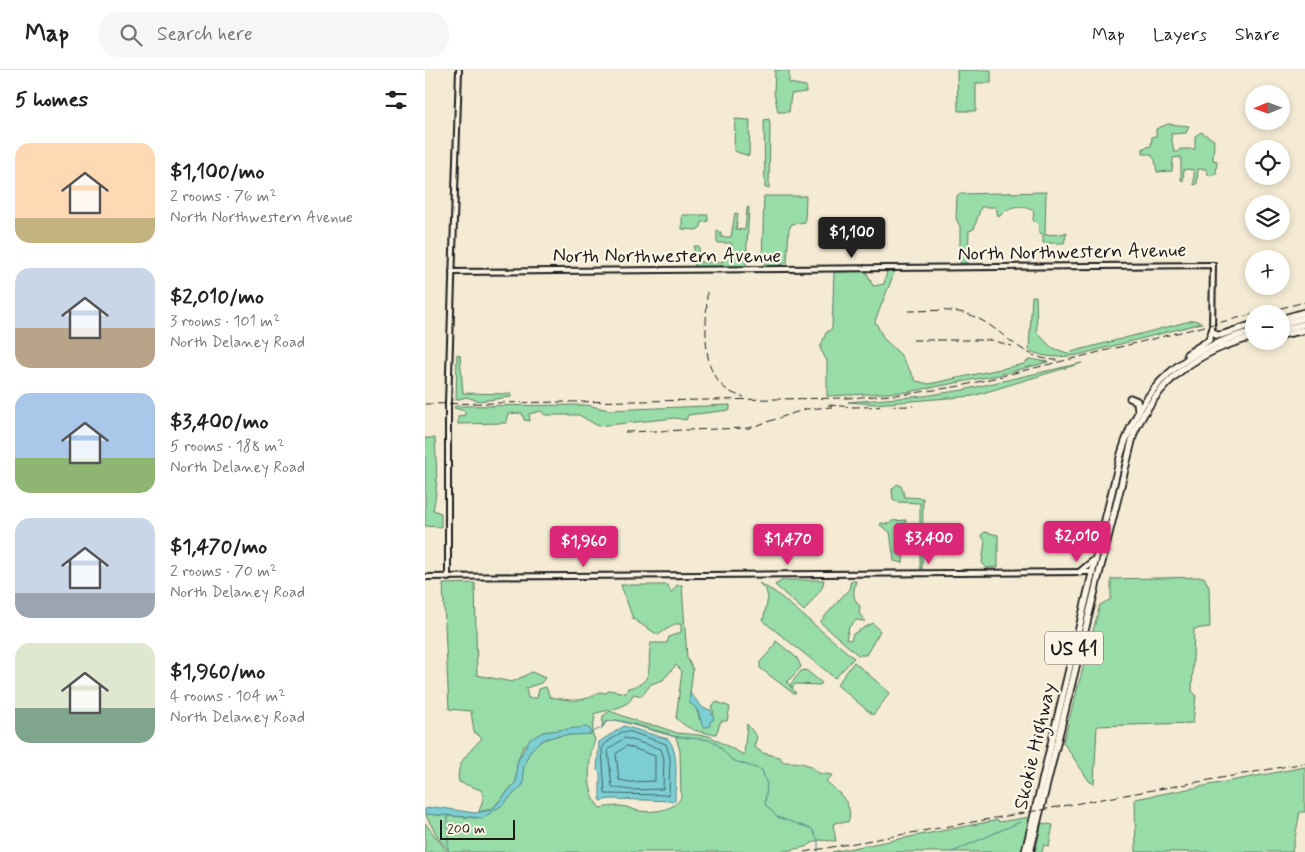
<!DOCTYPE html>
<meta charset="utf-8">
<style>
:root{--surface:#fff;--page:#f6f6f6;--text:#222;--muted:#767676;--line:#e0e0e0;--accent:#db2777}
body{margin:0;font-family:Mynerve,sans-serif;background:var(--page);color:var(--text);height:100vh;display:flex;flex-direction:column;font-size:19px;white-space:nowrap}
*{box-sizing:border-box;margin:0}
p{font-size:16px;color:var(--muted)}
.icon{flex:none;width:28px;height:28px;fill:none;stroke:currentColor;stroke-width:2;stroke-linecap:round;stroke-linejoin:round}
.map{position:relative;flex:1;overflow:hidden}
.drawer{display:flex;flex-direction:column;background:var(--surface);width:425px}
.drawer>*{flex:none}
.needle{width:32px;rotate:269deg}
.fabs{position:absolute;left:820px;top:15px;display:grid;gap:10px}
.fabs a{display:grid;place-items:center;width:45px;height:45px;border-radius:50%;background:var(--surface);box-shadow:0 2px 8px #0003;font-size:25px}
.scale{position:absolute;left:15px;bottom:12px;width:75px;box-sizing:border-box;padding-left:5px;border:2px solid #1c1c1c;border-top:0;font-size:14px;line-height:18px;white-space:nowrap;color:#1c1c1c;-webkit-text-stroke:4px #fcf5e5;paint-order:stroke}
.price{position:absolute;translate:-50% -42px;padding:0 11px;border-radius:5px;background:var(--accent);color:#fff;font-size:16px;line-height:32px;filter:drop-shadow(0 1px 2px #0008)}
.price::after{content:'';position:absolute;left:50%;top:30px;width:15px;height:11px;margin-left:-8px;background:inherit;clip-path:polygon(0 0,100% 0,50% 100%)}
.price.active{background:#222;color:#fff}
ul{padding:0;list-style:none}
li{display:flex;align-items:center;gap:15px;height:125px;padding:0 15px}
li span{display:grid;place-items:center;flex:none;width:140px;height:100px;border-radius:15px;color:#555}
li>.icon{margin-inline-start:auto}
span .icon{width:60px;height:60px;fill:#fffc;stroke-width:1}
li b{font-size:21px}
h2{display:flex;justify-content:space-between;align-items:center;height:60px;padding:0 15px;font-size:21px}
header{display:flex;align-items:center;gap:30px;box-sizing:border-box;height:70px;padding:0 25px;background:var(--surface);border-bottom:1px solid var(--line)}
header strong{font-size:24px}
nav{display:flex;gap:28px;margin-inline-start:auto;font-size:18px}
.search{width:350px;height:45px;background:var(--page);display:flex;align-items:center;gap:12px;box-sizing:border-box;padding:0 18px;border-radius:20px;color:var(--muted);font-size:19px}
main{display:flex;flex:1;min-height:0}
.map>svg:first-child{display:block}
.green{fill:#98dca7;stroke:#5a7c62}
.water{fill:#7cced3;stroke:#56878a}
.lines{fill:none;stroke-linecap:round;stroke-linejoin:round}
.shore{stroke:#426365;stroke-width:1}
.stream{stroke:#56878a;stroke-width:1}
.tertiary-casing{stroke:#1c1c1c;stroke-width:8}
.trunk-casing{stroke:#1c1c1c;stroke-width:9}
.tertiary{stroke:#fcf5e5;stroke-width:4}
.trunk{stroke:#fcf5e5;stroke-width:5.5}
.rail{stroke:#1c1c1c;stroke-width:1;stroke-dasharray:8 4;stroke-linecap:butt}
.labels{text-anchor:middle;stroke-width:4.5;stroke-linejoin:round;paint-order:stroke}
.shield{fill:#fcf5e5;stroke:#5f5d58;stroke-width:1}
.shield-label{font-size:19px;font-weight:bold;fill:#1c1c1c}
.street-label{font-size:20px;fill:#1c1c1c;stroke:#fcf5e5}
</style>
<header>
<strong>Map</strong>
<div class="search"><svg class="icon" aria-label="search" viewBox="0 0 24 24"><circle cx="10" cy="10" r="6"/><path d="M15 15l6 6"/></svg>Search here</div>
<nav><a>Map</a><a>Layers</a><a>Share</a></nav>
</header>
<main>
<section class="drawer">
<h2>5 homes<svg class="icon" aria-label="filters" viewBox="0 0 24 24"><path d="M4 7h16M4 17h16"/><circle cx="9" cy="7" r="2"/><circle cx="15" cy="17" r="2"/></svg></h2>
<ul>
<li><span style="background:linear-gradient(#ffd9b3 75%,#c2b280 0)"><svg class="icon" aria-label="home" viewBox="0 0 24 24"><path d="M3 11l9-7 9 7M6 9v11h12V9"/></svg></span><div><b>$1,100/mo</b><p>2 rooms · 76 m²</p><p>North Northwestern Avenue</p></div></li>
<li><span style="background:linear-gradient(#c9d6e8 60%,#b9a48a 0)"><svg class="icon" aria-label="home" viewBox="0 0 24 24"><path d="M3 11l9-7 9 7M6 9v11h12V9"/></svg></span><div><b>$2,010/mo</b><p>3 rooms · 101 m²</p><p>North Delaney Road</p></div></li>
<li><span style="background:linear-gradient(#a9c7e8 65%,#8fb573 0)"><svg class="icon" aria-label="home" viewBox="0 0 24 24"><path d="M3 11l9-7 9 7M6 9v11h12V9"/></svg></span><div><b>$3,400/mo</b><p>5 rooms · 188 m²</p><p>North Delaney Road</p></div></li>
<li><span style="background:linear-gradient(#c9d6e8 75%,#9aa5b1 0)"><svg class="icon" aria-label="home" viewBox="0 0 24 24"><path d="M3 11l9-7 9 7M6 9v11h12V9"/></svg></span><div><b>$1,470/mo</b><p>2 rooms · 70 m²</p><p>North Delaney Road</p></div></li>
<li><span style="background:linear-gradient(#dfe7d0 65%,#7fa58c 0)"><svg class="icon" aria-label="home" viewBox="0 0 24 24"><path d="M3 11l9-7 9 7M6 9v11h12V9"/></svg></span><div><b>$1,960/mo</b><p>4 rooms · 104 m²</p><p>North Delaney Road</p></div></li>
</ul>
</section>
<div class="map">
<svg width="880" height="782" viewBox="0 0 880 782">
<rect width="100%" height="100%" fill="#f5ebd4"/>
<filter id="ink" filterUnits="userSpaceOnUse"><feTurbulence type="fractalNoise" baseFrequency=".02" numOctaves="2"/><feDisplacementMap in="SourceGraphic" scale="10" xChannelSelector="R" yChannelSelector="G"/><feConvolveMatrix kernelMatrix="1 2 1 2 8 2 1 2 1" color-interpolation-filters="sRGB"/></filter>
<g filter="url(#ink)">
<g class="green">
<path d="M350,0H364V13L381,16V22L366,24L364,42H353L349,22Z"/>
<path d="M532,0H566V13H551V41H533Z"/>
<path d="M310,49L325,50L324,86L309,81Z"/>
<path d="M344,49L345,53L344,118H340L339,50Z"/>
<path d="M743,54L764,56L761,63L746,64L749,82H753L755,79H770V66L776,62L789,70L788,90L792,91L791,104L784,106L781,99H773L772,114L769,115V100L759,99L758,111L756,110V87L748,88L747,101L732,102L730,90L726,84H718V78L726,76L727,67L731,66V59Z"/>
<path d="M621,122L620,165L636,164L642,162L639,173H618V165L614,164V156L608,150L609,141C595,134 585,135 575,146H573L571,137H556L549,159L544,161L543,193H535V156L531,149L532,126L534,124Z"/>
<path d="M339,126H381L380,152L367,154L364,159L362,193L347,197L337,193Z"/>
<path d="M324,137L321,197L272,198L269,194V176H274V192H297L302,181L306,179L307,173H292V161L296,162V167H306L310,143L313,144L311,159L320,160L322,138Z"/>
<path d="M257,145H283V151L277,152L276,157L272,160L257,159Z"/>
<path d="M441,201L448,216L459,214L462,201H470L450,251L459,269L475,284L491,311L504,314L599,294L605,289L623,292L573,305L483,322L402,326V291L395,278L401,263L407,258L409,202Z"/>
<path d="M607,226H611L612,262L626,277L642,283L769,250L777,253L653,285C635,287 619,289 604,280Z"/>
<path d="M32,284L35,285L38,323L86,324V327L54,331L41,327L31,330Z"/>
<path d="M657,293L548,326L450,334L423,332L499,326L538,320Z"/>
<path d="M162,335L184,340L305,335V340L263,345L261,350L250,348L173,356L154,345H120L116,341L104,344L105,351L99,350L97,343L83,344L81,353L33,354V346L40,345V341L29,338L30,336Z"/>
<path d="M0,368H10C11,392 14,417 8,440L16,443V457L0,456Z"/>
<path d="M472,414L476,416L480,427L498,428L497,499L495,498V433L473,432L468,429L467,419Z"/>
<path d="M481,450L478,493L469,491L465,462L455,455L456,453L464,454L467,451Z"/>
<path d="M560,462L573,465V497L562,498L557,493L560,471L556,465Z"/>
<path d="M779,507L784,517L785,557L769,559L767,621L771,625L768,653L672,656L669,714L664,711L638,672L675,535L686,529V509Z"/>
<path d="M358,510H399L397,518L379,541L350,515Z"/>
<path d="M426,511H431C428,521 427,528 435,536L434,543L440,551L431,550L424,557L421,569L426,570L428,564L448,553L455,561L441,585H433L395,552L424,519Z"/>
<path d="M50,513L52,605L87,612L107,602L120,608L116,613L101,618L103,628H112L114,619L121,617L125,627C144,630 157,634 174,622L181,623L184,620L201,623L203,618C232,613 221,594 226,573H242L244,567L256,562V554H250L233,565L208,549L196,515H243L246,523L252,515H257L262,588L268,599L264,633L270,635L275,650L285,652L289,643L286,636L292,632L305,637L302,651H296L291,664C275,663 263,660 251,648L257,601L251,595L238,610L226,614L217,626L208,624C206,639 180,640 168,644L170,647L167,662L170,670C163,687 160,723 175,738C181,737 188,736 195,736C202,736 208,740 214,741C228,743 251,740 256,727L255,681L251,667L191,650L181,652L177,658L178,646L185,641L219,654L232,656L252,663L284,666L319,685L322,654L332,667L329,677L338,683L355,687L358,692C370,692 386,692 393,703L408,705L401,711C413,722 430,735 423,752H413L408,754L411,771L393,770L380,777L355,782H25L14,769L0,744L51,748L76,736L98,715C99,708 97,701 99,695C109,661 137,666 166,664L137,660L118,662L98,677L92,693L91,712L67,739L54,742L59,726L56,720L34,712C30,692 45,682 57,668L49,662L46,641L24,639L18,514Z"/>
<path d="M334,513L350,522L429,588L410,608L338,551L343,528L341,520Z"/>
<path d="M351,571L372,588L376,597L362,612L371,623L369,624L335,598V592L348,578Z"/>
<path d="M429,592L465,623L448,645L412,615Z"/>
<path d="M381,600L397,613L395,615L370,614L367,618L365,615L376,601Z"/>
<path d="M880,697V742H875L867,782H711L710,729Z"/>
<path d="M605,747L596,782H407L573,750L574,752Z"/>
<path d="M0,753L21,780V782H0Z"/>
<path d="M617,753L628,755L624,776L619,775L617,782H610Z"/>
</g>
<g class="water">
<path d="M265,623L278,638L286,640L289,649L285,652V656L278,658C274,647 275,638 264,633Z"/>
<path d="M199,656L243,669C255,682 250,713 250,731L186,729L175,731V703L172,700L174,672Z"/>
<path d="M161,657L165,659L166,664C136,666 109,661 99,696C97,702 100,708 98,715L76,736L58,748L0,744V739L10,737L50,743L67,740L91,712L92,693L104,670L118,662Z"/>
</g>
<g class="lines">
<g class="shore">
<path d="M197,662H206L241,674L245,688L244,725L180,724L177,679L180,674Z"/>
<path d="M200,668L236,679L239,689L238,719L205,720L187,717L183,680Z"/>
<path d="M202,676L230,686V711L205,712L194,710L191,684Z"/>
</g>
<g class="stream">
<path d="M167,662L177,658L181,652L191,650L201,652L244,664L246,666L285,670L291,673L307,690L337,700L342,715L340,734L352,747L387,759L393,770V782"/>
<path d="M23,745V782"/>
<path d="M527,782L595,752"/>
</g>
<defs>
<g id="tertiary">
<path d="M27,202L788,195L787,261"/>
<path d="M0,507L668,502"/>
<path d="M23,508V333L34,0"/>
</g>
<g id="trunk">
<path d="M856,249L880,242"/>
<path d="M856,254L880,248"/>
<path d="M856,260L880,254"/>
<path d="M856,265L880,260"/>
<path d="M762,284L784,270L787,261L791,265H796L829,254"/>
<path d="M705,328L712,331L713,340"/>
<path d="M655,502L668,491"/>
<path d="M600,782L696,384C717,314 759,279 829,261"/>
<path d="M605,782L709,363C734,309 772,281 829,267"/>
</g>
</defs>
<use href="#tertiary" class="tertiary-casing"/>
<use href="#trunk" class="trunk-casing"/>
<use href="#tertiary" class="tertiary"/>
<use href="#trunk" class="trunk"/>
<g class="rail">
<path d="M282,222C282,259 271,316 319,327"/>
<path d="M483,241C504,241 529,238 548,246C579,259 596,290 632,290"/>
<path d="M832,244L880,232"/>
<path d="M488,270H566L587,276"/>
<path d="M0,334L421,328L482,324L536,316L829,244"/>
<path d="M403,335L429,337L488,336"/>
<path d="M200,362L324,358L381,339L407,337"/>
<path d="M379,782L880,693"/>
</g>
</g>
</g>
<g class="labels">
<rect class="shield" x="620" y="561.5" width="58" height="33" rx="4"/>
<g class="shield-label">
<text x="649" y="585">US 41</text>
</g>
<g class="street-label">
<text transform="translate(647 181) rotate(-1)" y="7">North Northwestern Avenue</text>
<text x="242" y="192">North Northwestern Avenue</text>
<text transform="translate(609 676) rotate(-77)" y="7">Skokie Highway</text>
</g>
</g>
</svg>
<div class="fabs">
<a><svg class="needle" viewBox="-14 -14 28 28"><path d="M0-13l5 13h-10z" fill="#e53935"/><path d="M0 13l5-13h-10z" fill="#767676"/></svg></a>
<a><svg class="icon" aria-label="locate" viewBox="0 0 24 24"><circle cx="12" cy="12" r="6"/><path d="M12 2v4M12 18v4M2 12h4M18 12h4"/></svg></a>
<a><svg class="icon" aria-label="layers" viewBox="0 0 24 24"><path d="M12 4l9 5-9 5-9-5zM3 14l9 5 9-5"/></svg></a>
<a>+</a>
<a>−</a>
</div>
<div class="scale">200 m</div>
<b class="price active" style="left:427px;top:189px">$1,100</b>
<b class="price" style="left:652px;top:493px">$2,010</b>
<b class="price" style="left:504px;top:495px">$3,400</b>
<b class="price" style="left:363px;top:496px">$1,470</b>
<b class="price" style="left:159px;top:498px">$1,960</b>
</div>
</main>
